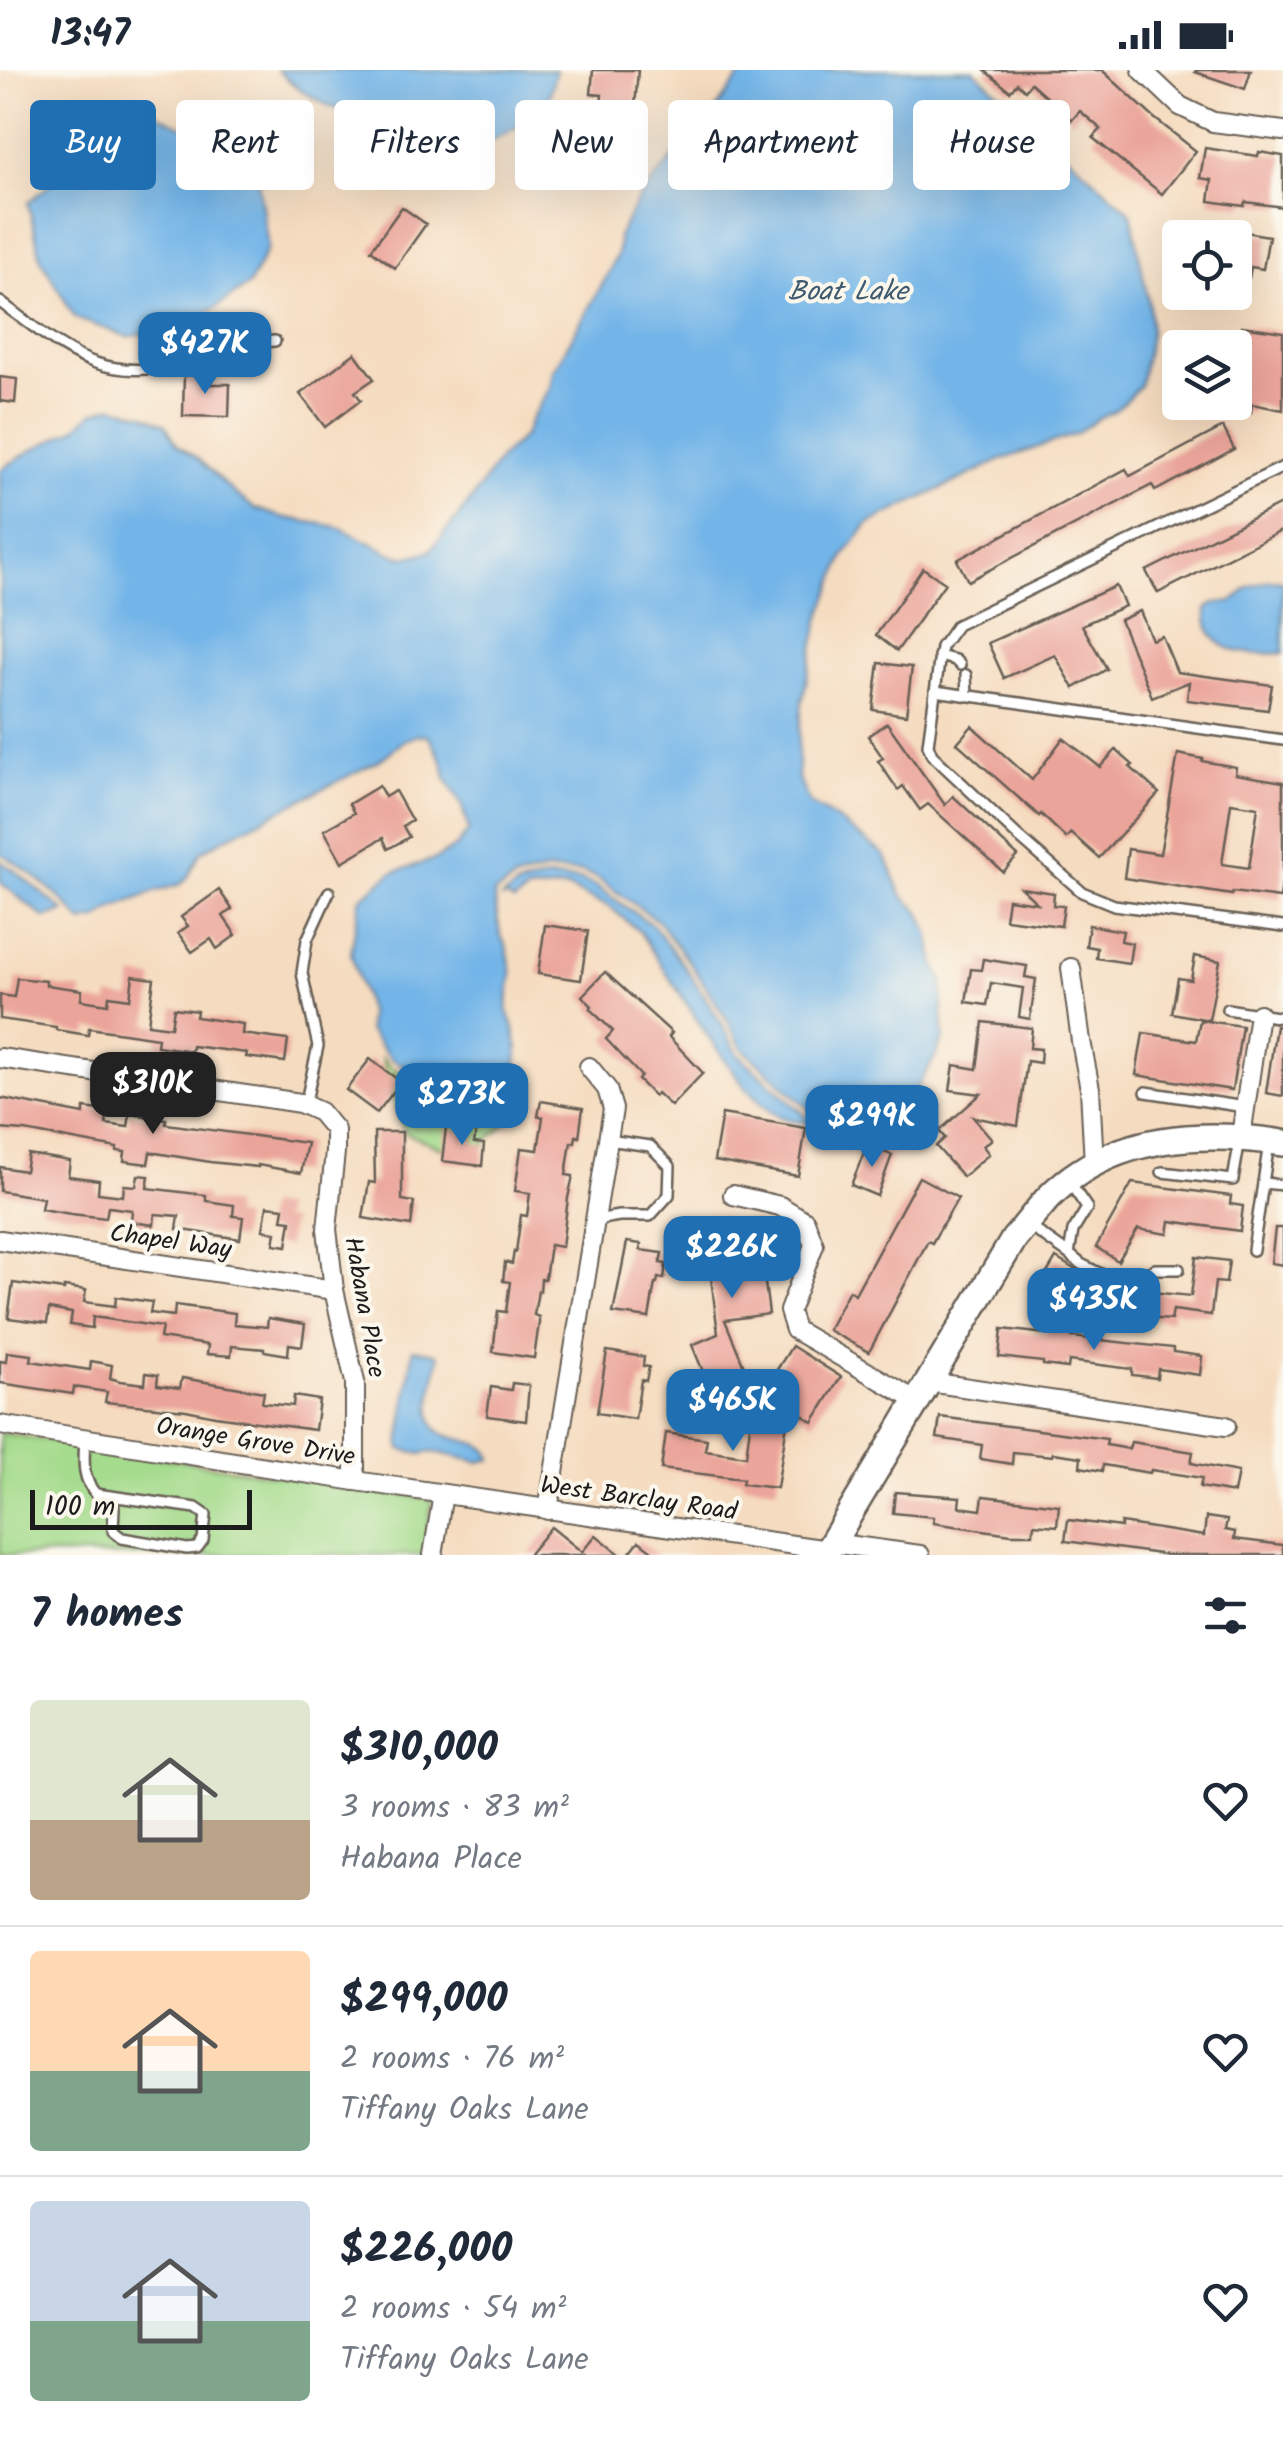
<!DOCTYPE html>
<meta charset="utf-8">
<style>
:root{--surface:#fff;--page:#f2f2f3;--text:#1f2937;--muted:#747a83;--line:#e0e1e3;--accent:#1f6fb2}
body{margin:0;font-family:Kalam,sans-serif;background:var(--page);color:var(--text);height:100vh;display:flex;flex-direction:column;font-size:38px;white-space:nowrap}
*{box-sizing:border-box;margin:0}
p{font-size:32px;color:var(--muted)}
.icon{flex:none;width:55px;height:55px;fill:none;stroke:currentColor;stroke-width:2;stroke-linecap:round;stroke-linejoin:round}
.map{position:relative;height:1485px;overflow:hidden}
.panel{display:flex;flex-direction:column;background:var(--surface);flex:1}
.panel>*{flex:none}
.top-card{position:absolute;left:30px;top:30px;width:1225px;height:90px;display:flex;gap:20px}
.fabs{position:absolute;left:1162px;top:150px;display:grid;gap:20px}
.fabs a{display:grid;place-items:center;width:90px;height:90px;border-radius:10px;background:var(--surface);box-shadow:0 10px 40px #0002;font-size:50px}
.scale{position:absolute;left:30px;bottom:25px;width:222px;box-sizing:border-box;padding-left:10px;border:5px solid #1c1c1c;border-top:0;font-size:28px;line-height:35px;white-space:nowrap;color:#1c1c1c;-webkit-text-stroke:8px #fbf7ec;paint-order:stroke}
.price{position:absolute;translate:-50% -85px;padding:0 22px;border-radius:20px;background:var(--accent);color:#fff;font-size:32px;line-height:65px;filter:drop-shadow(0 2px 5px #0008)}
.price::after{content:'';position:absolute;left:50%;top:60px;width:30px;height:22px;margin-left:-15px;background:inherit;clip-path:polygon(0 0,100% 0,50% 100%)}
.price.selected{background:#222;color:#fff}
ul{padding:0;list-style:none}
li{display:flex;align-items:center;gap:30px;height:250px;padding:0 30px}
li+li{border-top:2px solid var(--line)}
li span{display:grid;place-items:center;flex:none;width:280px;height:200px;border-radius:10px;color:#555}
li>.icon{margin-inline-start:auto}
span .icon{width:120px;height:120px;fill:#fffc;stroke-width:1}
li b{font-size:42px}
h2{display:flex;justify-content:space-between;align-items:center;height:120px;padding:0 30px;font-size:42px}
.pill{padding:0 35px;border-radius:10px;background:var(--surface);box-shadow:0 10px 40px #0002;font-size:35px;line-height:90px}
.pill.selected{background:var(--accent);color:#fff}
.status{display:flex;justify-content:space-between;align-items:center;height:70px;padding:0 50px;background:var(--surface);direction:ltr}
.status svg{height:28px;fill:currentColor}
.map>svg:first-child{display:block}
.green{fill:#a4db8c;stroke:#607c54;stroke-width:2.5}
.water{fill:#73b5e8;stroke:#486882;stroke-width:2.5}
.building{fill:#eba49a;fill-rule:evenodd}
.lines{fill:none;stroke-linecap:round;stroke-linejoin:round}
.service-casing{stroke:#685f55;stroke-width:14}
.minor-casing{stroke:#685f55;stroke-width:22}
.secondary-casing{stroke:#685f55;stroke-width:30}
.service{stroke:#fff;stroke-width:9}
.minor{stroke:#fff;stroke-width:18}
.secondary{stroke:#fff;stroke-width:25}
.labels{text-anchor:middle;stroke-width:8;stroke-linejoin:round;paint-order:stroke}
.street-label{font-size:25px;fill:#1c1c1c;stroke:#fbf7ec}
.water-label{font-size:28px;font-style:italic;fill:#3f596e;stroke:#fbf7ec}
</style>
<div class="status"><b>13:47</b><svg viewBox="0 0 49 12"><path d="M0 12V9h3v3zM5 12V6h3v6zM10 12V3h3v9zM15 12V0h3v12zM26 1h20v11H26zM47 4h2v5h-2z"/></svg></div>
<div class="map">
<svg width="1283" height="1485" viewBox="0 0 1283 1485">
<rect width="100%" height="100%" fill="#fbf7ec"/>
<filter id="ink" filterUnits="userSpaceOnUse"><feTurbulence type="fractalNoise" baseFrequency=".01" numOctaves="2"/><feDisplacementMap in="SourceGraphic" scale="20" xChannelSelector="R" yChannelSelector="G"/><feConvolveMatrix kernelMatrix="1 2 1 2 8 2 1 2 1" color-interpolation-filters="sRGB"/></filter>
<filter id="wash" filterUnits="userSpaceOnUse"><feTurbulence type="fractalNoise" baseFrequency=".0048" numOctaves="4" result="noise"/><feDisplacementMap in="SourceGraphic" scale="40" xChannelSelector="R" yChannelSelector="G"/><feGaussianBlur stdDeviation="2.25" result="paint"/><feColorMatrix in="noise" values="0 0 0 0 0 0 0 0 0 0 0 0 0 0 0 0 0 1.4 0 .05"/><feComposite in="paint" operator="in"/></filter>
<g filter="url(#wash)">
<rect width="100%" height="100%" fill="#f5dcc0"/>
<g class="green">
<path d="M382,988C386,991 389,996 394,999C418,1015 496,1011 521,999L516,1045L488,1069L483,1077L447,1080L405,1063L390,1021Z"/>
<path d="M0,1363L432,1429L424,1485H0Z"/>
</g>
<g class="water">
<path d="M277,0H556L545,43L460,86L392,45L370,47L331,37L301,21Z"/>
<path d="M745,0H974L1131,143L1149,235L1151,260L1140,316L1116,340L1098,348L1076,364L1001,390L869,453L844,486L819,551L802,632L798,675V708L810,734L833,747L885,785L902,825L920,842L929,862L935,895L943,912L942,942L944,968L933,991L914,1022L897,1041L873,1060L857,1065L831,1053L809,1039L742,978L726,948L695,900L658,851L621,825L597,808L582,802L547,801L516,809L494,824L500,864L507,878L512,904L507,940L513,954L518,979L517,994C496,1004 421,1005 400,994C387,988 377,971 368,960V941L351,884L360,829L391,803L438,788L456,776L469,761L462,736L446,708L443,692L428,665H418L405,670L380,690L223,769L201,782L188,807L181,814L154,822L111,839L99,848L82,852C60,825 30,801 0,783V400L30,381L75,359L92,343L112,336L144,344L165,354L177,374L197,388L233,422L254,438L281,447L338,457L395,485L408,487L429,482L466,437L502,386L524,366L531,349L550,318L553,301L607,206L618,182V166L639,129L692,65L712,45Z"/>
<path d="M157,44L214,73L258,110L268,177L249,215L193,253L128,267L75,248L41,189L28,133L128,47Z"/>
<path d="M1270,510L1283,511V583C1248,586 1204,584 1207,539L1215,533L1232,532L1249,517Z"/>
<path d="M0,791L14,800L64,841L45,848L0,812Z"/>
<path d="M547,808L580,810L594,815L654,856L690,904L721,952L738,984L805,1045L820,1055C801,1052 780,1051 765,1037C758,1030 755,1025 747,1020L707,965L640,862L610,837L567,818L528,821L514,832L506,827L501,829L518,816Z"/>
<path d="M413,1279L436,1283L439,1286C436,1305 430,1325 431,1344C434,1380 482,1360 492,1389L479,1392L444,1384L431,1382L420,1384L401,1379L400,1376Z"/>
</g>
<g id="blocks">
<g class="building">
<path d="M593,0H638L634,49L612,47L613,36H601L602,25L591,24Z"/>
<path d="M984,0H1102L1153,47L1196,81L1162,124L1093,68L1101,59L1080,41L1072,50L1031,13L1025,20L1017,13L1010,21Z"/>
<path d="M1196,0H1251L1245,19L1195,2Z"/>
<path d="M1205,78L1258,86L1259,82L1283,86V137L1245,132L1244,136L1209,131L1212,110L1200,108Z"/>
<path d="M402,137L426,154L395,198L371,180Z"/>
<path d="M1245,162L1269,166L1263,199L1251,197L1249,208L1235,206V172L1243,173Z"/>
<path d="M1242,256L1283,262V340L1252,334L1251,343L1235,340V276L1239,277Z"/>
<path d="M355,283L374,309L355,322L361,330L325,357L300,324Z"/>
<path d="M184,302L207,303V314H230L229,347L183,346Z"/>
<path d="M0,307L17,309L15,333L0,331Z"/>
<path d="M1223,357L1234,379L1155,421L1152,415L968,511L957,490L1126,399L1130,406Z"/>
<path d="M1283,433V460L1158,523L1146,501Z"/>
<path d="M923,498L945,513L897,581L876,565Z"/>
<path d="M1116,516L1125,536L1082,555L1107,599L1074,618L1055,585L1004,608L988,573Z"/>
<path d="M1140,541L1152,570L1162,566L1177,602L1272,615L1268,640L1187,630L1189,612L1152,627L1120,550Z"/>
<path d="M879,593L912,597L906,645L873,640Z"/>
<path d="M887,653L945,735L953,726L1018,786L1003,802L928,734L920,740L903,716L898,720L878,691L883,688L868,666Z"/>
<path d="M972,656L1032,710L1063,668L1100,697L1116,680L1133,695L1130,697L1159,723L1099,788L1071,763L1066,768L1041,744L1039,746L957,673Z"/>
<path d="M1178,684L1203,689L1202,691L1236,697L1235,704L1283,712V806L1280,828L1233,822L1232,825L1124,808L1128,779L1160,784ZM1231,733L1258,737L1249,798L1222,794Z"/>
<path d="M379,716L385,727L395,721L412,751L403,756L409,767L388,779L383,768L342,792L324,760L354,743L349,734Z"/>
<path d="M1021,818L1054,823L1053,835L1064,836L1061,856L1005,849L1008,829L1037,833Z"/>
<path d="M219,820L232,839L223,846L236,865L217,879L211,869L192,882L178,863L188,856L181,847Z"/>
<path d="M545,855L588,861L581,910L538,904Z"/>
<path d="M1089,855L1123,861L1121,871L1132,873L1129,893L1096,888L1097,878L1086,876Z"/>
<path d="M1195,886L1220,891L1209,950L1172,943L1178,908L1191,910Z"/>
<path d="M983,889L1027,896L1025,907L1036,909L1030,949L1019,947L1023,918L991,913L987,935L966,932L971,899L981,900Z"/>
<path d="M605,902L672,963L669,967L703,1003L671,1036L657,1023L654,1026L638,1010L641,1006L606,969L613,961L590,939L592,936L582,926Z"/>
<path d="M133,906L154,909L148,954L171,957L174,938L197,941L196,947L243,954L242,964L288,970L285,992L246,987L247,983L192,976L191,981L157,976L158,968L89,958L88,965L56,960V957L0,949V925L14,927L17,908L46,911V915L82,920L81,930L108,934L109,926L130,929Z"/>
<path d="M1200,950L1242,956L1232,1020L1136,1005L1143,963L1196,971Z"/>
<path d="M983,952L1032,958L1030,978L1041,979L1040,993L1027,991L1018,1056L973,1047L992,1069L983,1076L989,1084L963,1107L936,1076L945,1068L939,1061L981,1024L950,1020L954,995L977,999Z"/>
<path d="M1276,956L1283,957V1026L1266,1023Z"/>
<path d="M370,989L401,1012L377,1043L346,1020Z"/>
<path d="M0,1028L84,1044V1038L108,1041L106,1054L128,1057L130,1044L166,1049V1054L307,1073L301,1103L258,1095V1097L210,1092L150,1082L148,1094L124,1091L125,1082L117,1081V1078L25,1061L0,1059Z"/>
<path d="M541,1031L583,1038L579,1067L576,1066L575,1072H571L566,1105L573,1106L568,1128L562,1177L550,1175L545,1209H541L540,1221H538L534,1245L539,1247V1253L534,1288L493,1282L498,1241L506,1242L510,1212L503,1211L505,1192L512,1194L514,1181L516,1182L521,1145L527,1146L530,1123L515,1121L521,1078L538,1080L543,1047L538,1046Z"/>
<path d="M722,1044L806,1058L798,1106L714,1091Z"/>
<path d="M446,1058L476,1062L474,1073L484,1074L482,1096L442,1091Z"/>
<path d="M374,1062H402V1130L414,1132L411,1156L363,1148L369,1112L375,1113Z"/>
<path d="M867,1075L892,1085L877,1126L851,1115Z"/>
<path d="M28,1084L70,1091L68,1106L99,1110L98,1123L123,1126L124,1115L136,1116L138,1105L149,1106L147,1118L206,1125V1131L234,1135L233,1146L243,1147L240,1169L177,1159L179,1146L155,1144L154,1155L131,1152L132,1140L108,1137L106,1148L71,1144L41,1139L43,1128L0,1121V1097L25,1101Z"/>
<path d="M919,1107L958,1128L932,1173L928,1171L869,1282L828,1260L849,1220L855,1224Z"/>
<path d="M1132,1113L1231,1126L1230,1134L1243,1136L1240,1161L1170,1151L1168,1164L1138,1159L1118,1191L1096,1177Z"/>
<path d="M267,1136L284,1138L282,1150L291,1151L287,1176L274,1174L276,1162L263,1160Z"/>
<path d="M757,1151L769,1244L725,1250L751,1313L714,1328L692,1275L718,1264L705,1157Z"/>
<path d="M1275,1158H1283V1195L1271,1193Z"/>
<path d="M627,1172L641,1174L640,1180L662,1183L660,1193L666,1194L664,1209L658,1208L657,1213H655L649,1248L613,1243Z"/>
<path d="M1196,1187L1229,1191L1226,1213L1215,1212L1211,1245L1173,1240L1171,1250L1123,1246L1126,1223L1130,1220L1191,1226Z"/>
<path d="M1056,1188L1079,1202L1067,1222L1044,1208Z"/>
<path d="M13,1213L64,1220V1217L86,1220L84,1232L115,1236L116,1227L152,1232L150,1243L174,1246L175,1235L235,1243L234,1254L267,1257L268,1248L305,1254L302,1276L289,1274L288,1285L264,1281V1279L232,1276L231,1286L207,1284L208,1275L160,1268L162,1257L93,1247L92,1258L70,1255L72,1243L49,1239L47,1253L8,1248Z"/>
<path d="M1048,1256L1073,1260L1072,1267L1173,1278V1282L1202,1286L1200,1305L1158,1299L1157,1308L1132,1305V1299L1069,1291L1068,1298L1043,1295V1292L999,1287L1002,1259L1047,1264Z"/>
<path d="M792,1276L841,1307L813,1352L774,1327L779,1318L769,1312Z"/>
<path d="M607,1281L644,1287L643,1296L649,1297L646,1311L641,1310L635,1349L597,1343Z"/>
<path d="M7,1282L32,1285L31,1291L90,1300L91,1291L112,1295L110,1308L120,1311L145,1314L146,1303L158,1305L157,1315L180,1318L182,1308L264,1322L262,1333L293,1336L294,1326L319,1330L315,1360L215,1346L186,1340L105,1332L107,1322L74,1317L73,1324L0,1313V1291L6,1292Z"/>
<path d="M512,1313L529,1315L526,1351L487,1346L491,1317L511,1320Z"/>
<path d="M752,1341L788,1347L777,1418L742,1414L743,1409L661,1399L666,1363L707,1369L705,1380L746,1386Z"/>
<path d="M940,1347L1107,1369L1106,1375L1129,1379L1131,1372L1193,1382L1191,1393L1238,1402L1234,1423L1200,1417L1202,1408L1151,1400L1150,1403L1103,1395L1102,1401L1080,1397L1081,1387L1053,1383L1052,1386L1013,1382L1012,1394L980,1389L982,1375L937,1368Z"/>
<path d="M895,1422L960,1427L959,1437L981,1440L983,1426L1059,1435L1057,1456L1034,1454L1033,1464H1011L933,1453L934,1447L893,1443Z"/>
<path d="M1206,1447L1227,1450L1225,1460L1235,1462L1234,1469L1283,1475V1485H1167L1065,1471L1068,1450L1121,1457V1453L1204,1466Z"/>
<path d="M551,1457L582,1482L596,1465L621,1485H528Z"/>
<path d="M639,1471L657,1485H628Z"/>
</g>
</g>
</g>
<g filter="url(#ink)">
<use href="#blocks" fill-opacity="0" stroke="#685f55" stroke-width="2.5"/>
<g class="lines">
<defs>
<g id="service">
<path d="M0,232C70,283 100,316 192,291C220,283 245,272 275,271"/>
<path d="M1283,397L957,555L941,577L928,675L932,685L1019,767L1082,822L1114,835L1283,857"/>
<path d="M939,586L955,590L960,595"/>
<path d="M966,605L967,626"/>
<path d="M935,621L1283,670"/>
<path d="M1227,939L1283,948"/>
<path d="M1146,1022L1245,1037"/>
<path d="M305,1036L318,976L302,903L307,870L329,822"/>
<path d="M1162,1102L1233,1110L1240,1069"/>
<path d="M1070,1113L1087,1138L1073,1161L1069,1184L1081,1194L1123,1215L1155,1199H1179"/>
<path d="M1263,1113L1283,1115"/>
<path d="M596,1150L619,1146H650L669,1125L670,1096L650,1076L608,1070"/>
<path d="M1029,1156L1069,1184"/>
<path d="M1253,1180L1269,1073"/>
<path d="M85,1368C84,1389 81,1408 96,1424L196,1438L206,1445L203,1470L197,1478L187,1479L122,1468L113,1461L114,1438L109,1427"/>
</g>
<g id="minor">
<path d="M1142,0L1180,36L1213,52L1283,61"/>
<path d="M1071,898L1081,971L1090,1019L1094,1094"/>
<path d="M0,988L300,1033L320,1042L335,1060V1082L327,1159L334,1220L355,1312V1411"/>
<path d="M1241,1066L1259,944"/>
<path d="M733,1125L780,1136L805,1151L814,1175L789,1241L795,1260L917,1331"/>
<path d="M0,1170L334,1220"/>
<path d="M929,1312L1226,1356"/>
<path d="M0,1355L349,1410L828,1480"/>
<path d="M548,1440L613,1039L607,1019L589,997"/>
<path d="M832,1473L920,1485"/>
<path d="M433,1485L443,1424"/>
</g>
<path id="secondary" d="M825,1485L1014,1169C1026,1155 1037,1140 1049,1127C1111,1064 1202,1060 1283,1073"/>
</defs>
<use href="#service" class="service-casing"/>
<use href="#minor" class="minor-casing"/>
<use href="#secondary" class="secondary-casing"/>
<use href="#service" class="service"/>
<use href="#minor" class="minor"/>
<use href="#secondary" class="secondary"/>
</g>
</g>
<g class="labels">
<g class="street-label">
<text transform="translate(171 1170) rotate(8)" y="9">Chapel Way</text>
<text transform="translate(366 1237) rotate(80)" y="9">Habana Place</text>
<text transform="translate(256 1370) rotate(9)" y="9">Orange Grove Drive</text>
<text transform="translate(639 1427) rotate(8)" y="9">West Barclay Road</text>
</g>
<g class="water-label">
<text x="848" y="230">Boat Lake</text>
</g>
</g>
</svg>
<div class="fabs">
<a><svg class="icon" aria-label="locate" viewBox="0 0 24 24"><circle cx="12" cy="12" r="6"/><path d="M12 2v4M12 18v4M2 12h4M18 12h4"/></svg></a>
<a><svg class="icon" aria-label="layers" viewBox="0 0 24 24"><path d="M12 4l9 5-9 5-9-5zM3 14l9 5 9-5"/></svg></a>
</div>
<div class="scale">100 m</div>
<b class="price" style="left:205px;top:327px">$427K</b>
<b class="price selected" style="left:153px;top:1067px">$310K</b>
<b class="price" style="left:462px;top:1078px">$273K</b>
<b class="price" style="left:872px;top:1100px">$299K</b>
<b class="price" style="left:732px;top:1231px">$226K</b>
<b class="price" style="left:1094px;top:1283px">$435K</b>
<b class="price" style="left:733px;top:1384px">$465K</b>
<div class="top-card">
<a class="pill selected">Buy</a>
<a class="pill">Rent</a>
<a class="pill">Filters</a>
<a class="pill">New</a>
<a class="pill">Apartment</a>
<a class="pill">House</a>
</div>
</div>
<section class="panel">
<h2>7 homes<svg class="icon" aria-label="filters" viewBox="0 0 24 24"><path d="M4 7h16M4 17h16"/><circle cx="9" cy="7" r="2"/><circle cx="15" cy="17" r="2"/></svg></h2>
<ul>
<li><span style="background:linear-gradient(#dfe7d0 60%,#b9a48a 0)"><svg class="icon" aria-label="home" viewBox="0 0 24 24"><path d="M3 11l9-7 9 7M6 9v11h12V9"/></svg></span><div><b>$310,000</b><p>3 rooms · 83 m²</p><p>Habana Place</p></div><svg class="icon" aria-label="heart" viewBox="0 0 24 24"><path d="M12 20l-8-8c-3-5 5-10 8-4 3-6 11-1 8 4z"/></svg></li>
<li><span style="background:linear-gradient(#ffd9b3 60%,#7fa58c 0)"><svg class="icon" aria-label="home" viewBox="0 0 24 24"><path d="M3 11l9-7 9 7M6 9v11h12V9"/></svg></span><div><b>$299,000</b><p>2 rooms · 76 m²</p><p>Tiffany Oaks Lane</p></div><svg class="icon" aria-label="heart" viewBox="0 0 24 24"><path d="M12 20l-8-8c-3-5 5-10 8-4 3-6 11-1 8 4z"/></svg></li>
<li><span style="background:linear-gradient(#c9d6e8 60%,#7fa58c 0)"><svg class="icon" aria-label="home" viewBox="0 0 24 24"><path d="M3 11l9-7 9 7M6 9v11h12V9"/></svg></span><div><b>$226,000</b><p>2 rooms · 54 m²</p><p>Tiffany Oaks Lane</p></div><svg class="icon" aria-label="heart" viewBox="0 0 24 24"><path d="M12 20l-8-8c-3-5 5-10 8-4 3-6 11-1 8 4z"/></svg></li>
</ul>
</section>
